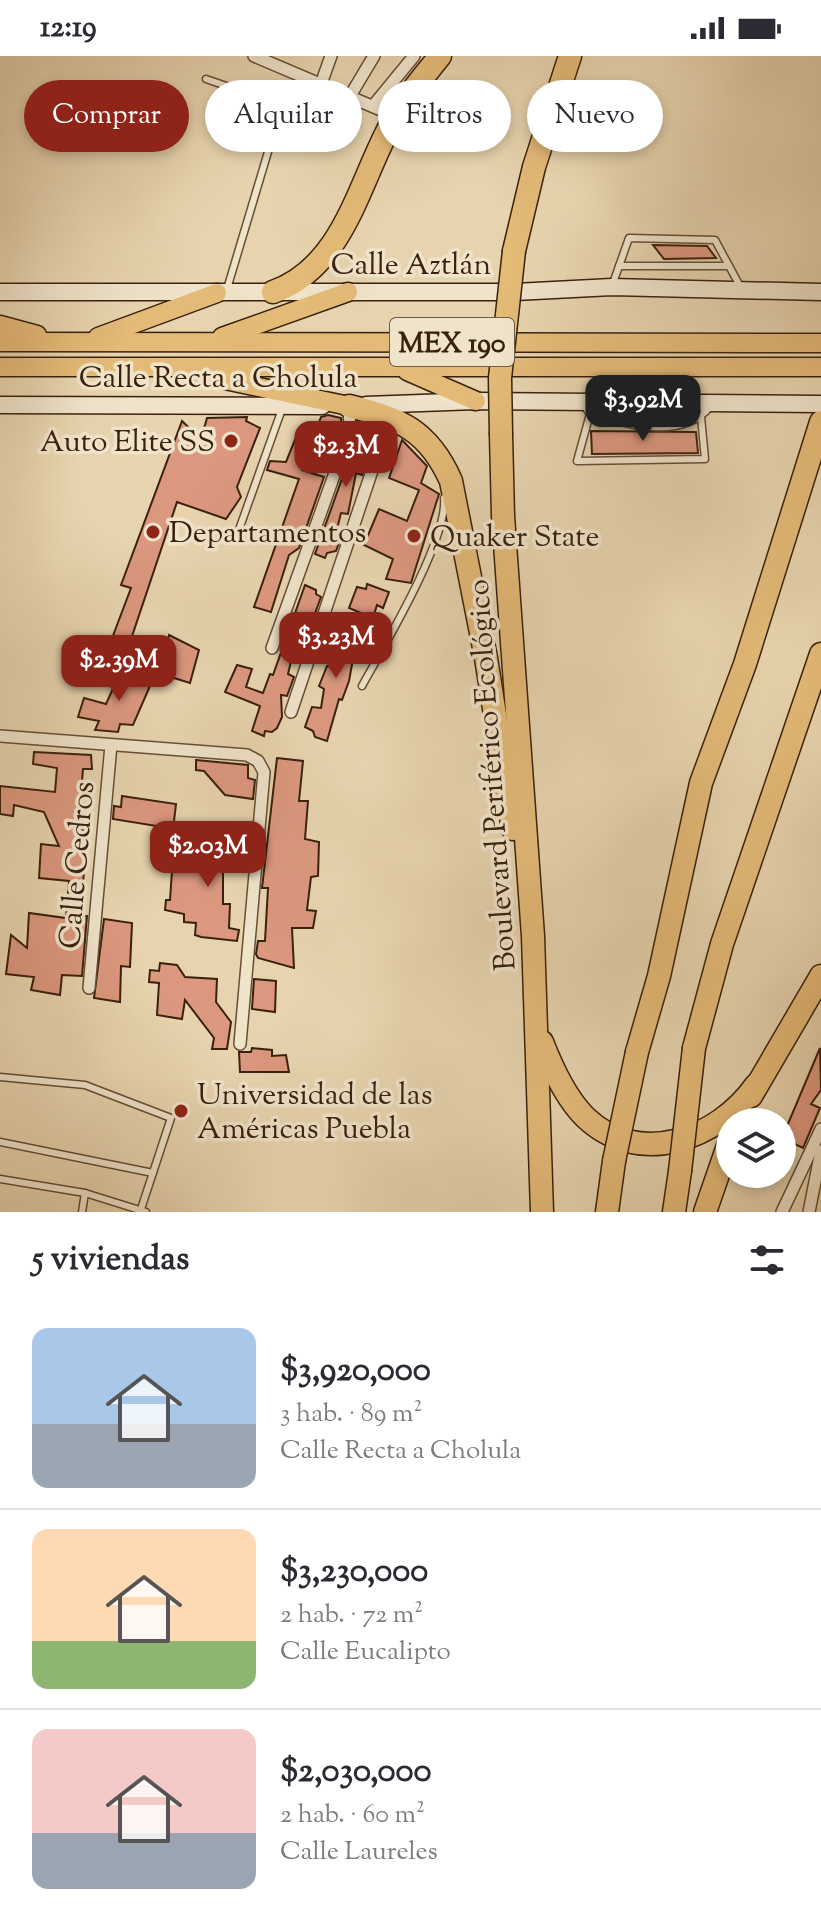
<!DOCTYPE html>
<html lang="es">
<meta charset="utf-8">
<style>
:root{--surface:#fff;--page:#f2f2f3;--text:#2b2b33;--muted:#7c7c81;--line:#e1e1e2;--accent:#8f2418}
body{margin:0;font-family:"Sorts Mill Goudy",serif;background:var(--page);color:var(--text);height:100vh;display:flex;flex-direction:column;font-size:30px;white-space:nowrap}
*{box-sizing:border-box;margin:0}
p{font-size:26px;color:var(--muted)}
.icon{flex:none;width:44px;height:44px;fill:none;stroke:currentColor;stroke-width:2;stroke-linecap:round;stroke-linejoin:round}
.map{position:relative;height:1156px;overflow:hidden}
.sheet{display:flex;flex-direction:column;background:var(--surface);flex:1}
.sheet>*{flex:none}
.hud{position:absolute;left:24px;top:24px;width:774px;height:72px;display:flex;gap:16px}
.tools{position:absolute;left:716px;top:1052px;display:grid;gap:16px}
.tools a{display:grid;place-items:center;width:80px;height:80px;border-radius:50%;background:var(--surface);box-shadow:0 4px 12px #0003;font-size:40px}
.price{position:absolute;translate:-50% -68px;padding:0 18px;border-radius:16px;background:var(--accent);color:#fff;font-size:26px;line-height:52px;filter:drop-shadow(0 2px 4px #0008)}
.price::after{content:'';position:absolute;left:50%;top:48px;width:24px;height:18px;margin-left:-12px;background:inherit;clip-path:polygon(0 0,100% 0,50% 100%)}
.price.current{background:#222;color:#fff}
ul{padding:0;list-style:none}
li{display:flex;align-items:center;gap:24px;height:200px;padding:0 32px}
li+li{border-top:2px solid var(--line)}
li span{display:grid;place-items:center;flex:none;width:224px;height:160px;border-radius:16px;color:#555}
li>.icon{margin-inline-start:auto}
span .icon{width:96px;height:96px;fill:#fffc;stroke-width:1}
li b{font-size:34px}
h2{display:flex;justify-content:space-between;align-items:center;height:96px;padding:0 32px;font-size:34px}
.tag{padding:0 28px;border-radius:36px;background:var(--surface);box-shadow:0 4px 12px #0003;font-size:28px;line-height:72px}
.tag.current{background:var(--accent);color:#fff}
.status{display:flex;justify-content:space-between;align-items:center;height:56px;padding:0 40px;background:var(--surface);direction:ltr}
.status svg{height:22px;fill:currentColor}
.map>svg:first-child{display:block}
.building{fill:#dc987f;stroke:#3a210e;stroke-width:2}
.lines{fill:none;stroke-linecap:round;stroke-linejoin:round}
.lane-casing{stroke:#654e36;stroke-width:9}
.street-casing{stroke:#654e36;stroke-width:14}
.secondary-casing{stroke:#3a210e;stroke-width:19}
.primary-casing{stroke:#3a210e;stroke-width:21}
.highway-casing{stroke:#3a210e;stroke-width:25}
.lane{stroke:#efe3ca;stroke-width:6}
.street{stroke:#efe3ca;stroke-width:11}
.secondary{stroke:#efe3ca;stroke-width:16}
.primary{stroke:#e4ba77;stroke-width:18}
.highway{stroke:#e4ba77;stroke-width:22}
.highway-bridge-casing{stroke:#3a210e;stroke-width:25;stroke-linecap:butt}
.highway-bridge{stroke:#e4ba77;stroke-width:22}
.poi-dot{fill:#8f2418;stroke:#efe3ca;stroke-width:3}
.labels{text-anchor:middle;stroke-width:7;stroke-linejoin:round;paint-order:stroke}
.shield{fill:#efe3ca;stroke:#705b46;stroke-width:2}
.shield-label{font-size:28px;font-weight:bold;fill:#3a210e}
.street-label{font-size:30px;fill:#3a210e;stroke:#efe3ca}
.poi-label{font-size:30px;fill:#3a210e;stroke:#efe3ca;text-anchor:start}
</style>
<div class="status"><b>12:19</b><svg viewBox="0 0 49 12"><path d="M0 12V9h3v3zM5 12V6h3v6zM10 12V3h3v9zM15 12V0h3v12zM26 1h20v11H26zM47 4h2v5h-2z"/></svg></div>
<div class="map">
<svg width="821" height="1156" viewBox="0 0 821 1156">
<rect width="100%" height="100%" fill="#e7d4ae"/>
<filter id="stains"><feTurbulence type="fractalNoise" baseFrequency=".0025" numOctaves="4"/><feColorMatrix values="0 0 0 0 .2 0 0 0 0 .09 0 0 0 0 .02 0 0 0 .5 -.17"/></filter>
<radialGradient id="worn" r=".72"><stop offset=".6" stop-color="#630" stop-opacity="0"/><stop offset="1" stop-color="#630" stop-opacity=".3"/></radialGradient>
<g class="building">
<path d="M653,189L707,190L716,202L664,203Z"/>
<path d="M328,359L341,362V374L333,398L308,390L302,414L324,421L299,492L289,499L271,556L254,551L299,423L267,414L270,405L286,406L299,374L315,377L321,361Z"/>
<path d="M247,361L246,365L260,372L237,431L241,441L226,463L177,446L125,601L108,593L131,532L121,529L182,365L201,383L207,362Z"/>
<path d="M358,367L377,373L362,419L356,417L348,458L341,457L336,477L341,481L336,495L327,497L325,502L315,498L358,378Z"/>
<path d="M591,375L696,376L698,397L592,398Z"/>
<path d="M402,384L427,410L421,427L439,438L411,527L386,523L393,503L364,489L379,453L407,465L419,434L389,422Z"/>
<path d="M367,528L389,536L383,552L377,549L373,562L349,552L357,531L366,533Z"/>
<path d="M305,529L316,534V538L321,541L314,560L308,559L303,595L300,599L293,597L288,618L294,621L287,640L281,639L282,661L277,672L272,676L265,675L264,680L252,675L260,650L225,636L237,609L252,613L246,631L263,637L270,618L273,619Z"/>
<path d="M334,569L367,574L357,604L353,603L349,625L342,644L339,643L327,685L315,681L313,675L305,671L312,651L321,652L324,633L319,630L327,610L336,611L339,592L335,591L339,578L332,576Z"/>
<path d="M169,579L199,594L190,627L158,617Z"/>
<path d="M122,613L153,623L133,669L120,668L118,676L95,674L99,665L78,661L84,642L106,648Z"/>
<path d="M34,696L91,699L92,713H83L79,766L87,783L80,859L87,860L82,920L62,919L60,939L31,934L34,921L6,918L11,879L27,892L29,857L66,862L69,825L39,822L41,788L59,790L44,756L14,749L13,760L0,758V730L55,736L57,712L33,708Z"/>
<path d="M277,702L303,705L299,745H308L305,783L319,786L318,820L311,821L307,854L316,855L313,872H292L294,912L258,902L256,898L258,885H265L268,832H262Z"/>
<path d="M196,704L248,709V722L255,724L253,743L225,739L204,715L196,714Z"/>
<path d="M122,740L176,748L170,799H162L163,771L113,763L114,750L121,751Z"/>
<path d="M223,779L250,782L248,799H239L237,813L223,812V848H230L229,872L239,874L237,885L201,881L195,879L196,867L184,866V858L165,854L166,844H170L172,815L201,816L203,787L222,785Z"/>
<path d="M104,863L132,867L130,911L121,910L120,946L94,942Z"/>
<path d="M160,907L177,909L185,921L217,923L216,946L231,966L227,993H212L214,982L185,944L182,963L157,959L159,927L149,926L150,914L159,915Z"/>
<path d="M254,923L276,925L275,956L252,953Z"/>
<path d="M252,992L272,994V1000L286,999L289,1016H240L239,996H251Z"/>
<path d="M820,992L821,1034L811,1048L820,1052L803,1092L782,1082Z"/>
</g>
<g class="lines">
<defs>
<g id="lane">
<path d="M206,23L282,49L227,233"/>
<path d="M619,210H729"/>
<path d="M612,230L629,182L715,184L741,232"/>
<path d="M583,348L590,358C627,368 681,385 710,351"/>
<path d="M590,358L577,405L705,403L701,361"/>
<path d="M236,482L282,353"/>
<path d="M362,630C384,590 448,484 444,442"/>
<path d="M0,1021L85,1029L171,1062L141,1153"/>
<path d="M0,1086L153,1117"/>
<path d="M0,1123L85,1137L146,1156"/>
<path d="M82,1156L85,1137"/>
</g>
<g id="street">
<path d="M254,0L395,60"/>
<path d="M321,28L331,0"/>
<path d="M350,40L374,0"/>
<path d="M373,50L414,0"/>
<path d="M272,592L350,375L349,350"/>
<path d="M291,656L390,361"/>
<path d="M0,680L247,699L258,705L264,716L240,988"/>
<path d="M89,932L111,689"/>
<path d="M782,1156L821,1073"/>
<path d="M809,1156L821,1095"/>
</g>
<g id="secondary">
<path d="M0,236H515L612,231L821,236"/>
<path d="M0,349L322,350"/>
<path d="M366,349L476,345L821,348"/>
</g>
<g id="primary">
<path d="M0,269L37,279"/>
<path d="M98,281L217,237"/>
<path d="M222,281L348,236"/>
<path d="M0,286L821,287"/>
<path d="M0,311H821"/>
<path d="M407,315L476,345"/>
<path d="M201,319L349,350"/>
</g>
<g id="highway">
<path d="M514,195L534,111L570,0"/>
<path d="M273,236C347,210 360,119 396,59C408,38 425,19 440,0"/>
<path d="M349,350C400,362 429,375 451,425L486,602L513,773"/>
<path d="M501,379L503,460L533,880L542,1156"/>
<path d="M542,986C552,1012 565,1041 585,1061C639,1113 718,1083 756,1029"/>
<path d="M694,992L722,888L821,598"/>
<path d="M637,996L659,920L701,727L745,608L821,366"/>
<path d="M751,1040L821,920"/>
<path d="M607,1156L614,1105"/>
<path d="M674,1156L680,1115"/>
<path d="M705,1156L730,1084"/>
</g>
</defs>
<use href="#lane" class="lane-casing"/>
<use href="#street" class="street-casing"/>
<use href="#secondary" class="secondary-casing"/>
<use href="#primary" class="primary-casing"/>
<use href="#highway" class="highway-casing"/>
<use href="#lane" class="lane"/>
<use href="#street" class="street"/>
<use href="#secondary" class="secondary"/>
<use href="#primary" class="primary"/>
<use href="#highway" class="highway"/>
<defs>
<g id="highway-bridge">
<path d="M501,379L500,322L514,195"/>
<path d="M614,1105L637,996"/>
<path d="M680,1115L694,992"/>
</g>
</defs>
<use href="#highway-bridge" class="highway-bridge-casing"/>
<use href="#highway-bridge" class="highway-bridge"/>
</g>
<g class="poi-dot">
<circle cx="231" cy="385" r="8"/>
<circle cx="153" cy="476" r="8"/>
<circle cx="414" cy="480" r="8"/>
<circle cx="181" cy="1055" r="8"/>
</g>
<g class="labels">
<rect class="shield" x="390" y="262" width="124" height="48" rx="6"/>
<g class="shield-label">
<text x="452" y="296">MEX 190</text>
</g>
<g class="street-label">
<text x="411" y="218">Calle Aztlán</text>
<text x="218" y="331">Calle Recta a Cholula</text>
<text transform="translate(491 719) rotate(-94)" y="10">Boulevard Periférico Ecológico</text>
<text transform="translate(76 809) rotate(-85)" y="10">Calle Cedros</text>
</g>
<g class="poi-label">
<text x="215" y="395" text-anchor="end">Auto Elite SS</text>
<text x="169" y="486">Departamentos</text>
<text x="430" y="490">Quaker State</text>
<text x="197" y="1048">Universidad de las<tspan x="197" dy="34">Américas Puebla</tspan></text>
</g>
</g>
<rect width="100%" height="100%" filter="url(#stains)"/>
<rect width="100%" height="100%" fill="url(#worn)"/>
</svg>
<div class="tools">
<a><svg class="icon" aria-label="layers" viewBox="0 0 24 24"><path d="M12 4l9 5-9 5-9-5zM3 14l9 5 9-5"/></svg></a>
</div>
<b class="price current" style="left:643px;top:387px">$3.92M</b>
<b class="price" style="left:346px;top:433px">$2.3M</b>
<b class="price" style="left:336px;top:624px">$3.23M</b>
<b class="price" style="left:119px;top:647px">$2.39M</b>
<b class="price" style="left:208px;top:833px">$2.03M</b>
<div class="hud">
<a class="tag current">Comprar</a>
<a class="tag">Alquilar</a>
<a class="tag">Filtros</a>
<a class="tag">Nuevo</a>
</div>
</div>
<section class="sheet">
<h2>5 viviendas<svg class="icon" aria-label="filters" viewBox="0 0 24 24"><path d="M4 7h16M4 17h16"/><circle cx="9" cy="7" r="2"/><circle cx="15" cy="17" r="2"/></svg></h2>
<ul>
<li><span style="background:linear-gradient(#a9c7e8 60%,#9aa5b1 0)"><svg class="icon" aria-label="home" viewBox="0 0 24 24"><path d="M3 11l9-7 9 7M6 9v11h12V9"/></svg></span><div><b>$3,920,000</b><p>3 hab. · 89 m²</p><p>Calle Recta a Cholula</p></div></li>
<li><span style="background:linear-gradient(#ffd9b3 70%,#8fb573 0)"><svg class="icon" aria-label="home" viewBox="0 0 24 24"><path d="M3 11l9-7 9 7M6 9v11h12V9"/></svg></span><div><b>$3,230,000</b><p>2 hab. · 72 m²</p><p>Calle Eucalipto</p></div></li>
<li><span style="background:linear-gradient(#f6c9c9 65%,#9aa5b1 0)"><svg class="icon" aria-label="home" viewBox="0 0 24 24"><path d="M3 11l9-7 9 7M6 9v11h12V9"/></svg></span><div><b>$2,030,000</b><p>2 hab. · 60 m²</p><p>Calle Laureles</p></div></li>
</ul>
</section>
